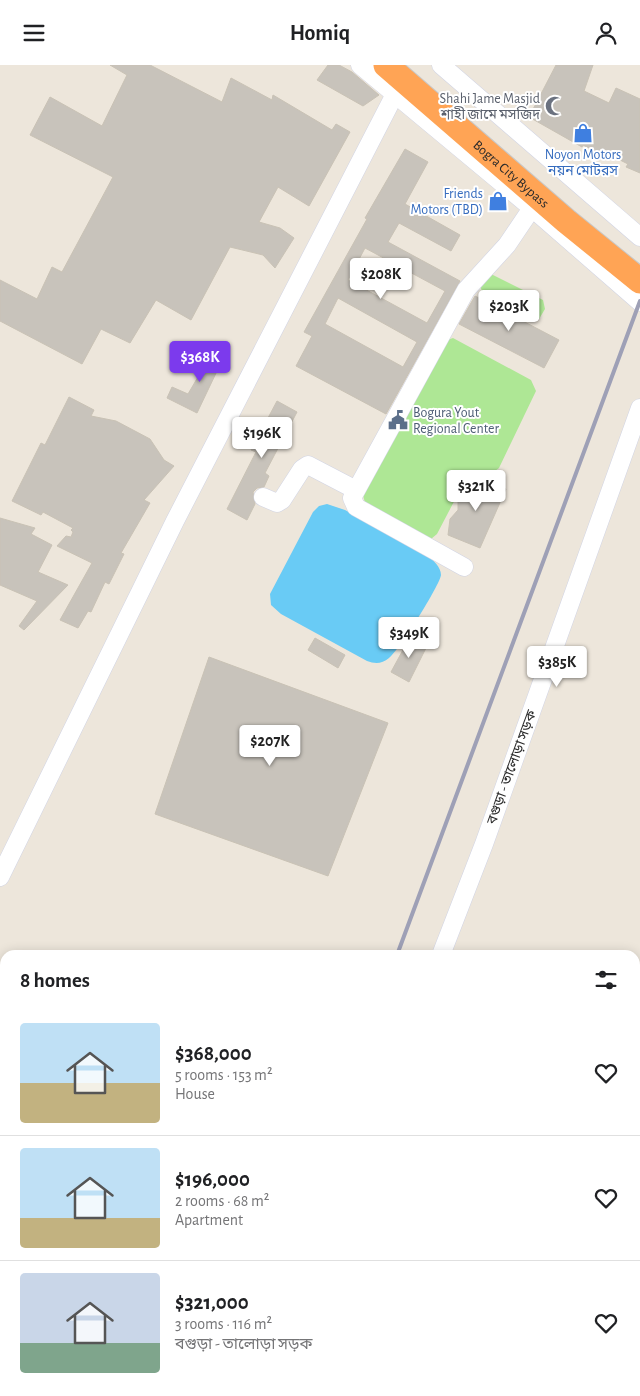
<!DOCTYPE html>
<meta charset="utf-8">
<style>
:root{--surface:#fff;--page:#f6f6f6;--text:#202124;--muted:#757577;--line:#e0e0e0;--accent:#7c3aed}
body{margin:0;font-family:"Alegreya Sans","Noto Sans Bengali",sans-serif;background:var(--page);color:var(--text);height:100vh;display:flex;flex-direction:column;font-size:19px;white-space:nowrap}
*{box-sizing:border-box;margin:0}
p{font-size:16px;color:var(--muted)}
.icon{flex:none;width:28px;height:28px;fill:none;stroke:currentColor;stroke-width:2;stroke-linecap:round;stroke-linejoin:round}
.map{position:relative;flex:1;overflow:hidden}
.panel{position:absolute;left:0px;top:885px;width:640px;height:446px;display:flex;flex-direction:column;background:var(--surface);border-radius:15px 15px 0 0;box-shadow:0 2px 12px #0003}
.panel>*{flex:none}
.price{position:absolute;translate:-50% -42px;padding:0 11px;border-radius:5px;background:#fff;color:#222;font-size:16px;line-height:32px;filter:drop-shadow(0 1px 2px #0008)}
.price::after{content:'';position:absolute;left:50%;top:30px;width:15px;height:11px;margin-left:-8px;background:inherit;clip-path:polygon(0 0,100% 0,50% 100%)}
.price.on{background:var(--accent);color:#fff}
ul{padding:0;list-style:none}
li{display:flex;align-items:center;gap:15px;height:125px;padding:0 20px}
li+li{border-top:1px solid var(--line)}
li span{display:grid;place-items:center;flex:none;width:140px;height:100px;border-radius:5px;color:#555}
li>.icon{margin-inline-start:auto}
span .icon{width:60px;height:60px;fill:#fffc;stroke-width:1}
li b{font-size:21px}
h2{display:flex;justify-content:space-between;align-items:center;height:60px;padding:0 20px;font-size:21px}
header{display:flex;justify-content:space-between;align-items:center;height:65px;padding:0 20px;background:var(--surface);font-size:22px;font-weight:600}
.map>svg:first-child{display:block}
.green{fill:#aee795}
.water{fill:#69cbf5}
.building{fill:#c8c3bb;stroke:#c9c2b5;fill-rule:evenodd}
.lines{fill:none;stroke-linecap:round;stroke-linejoin:round}
.minor-casing{stroke:#d1d4e4;stroke-width:19}
.highway-casing{stroke:#c8c8c8;stroke-width:27}
.minor{stroke:#fff;stroke-width:18}
.highway{stroke:#ffa455;stroke-width:25}
.rail{stroke:#9ea0b6;stroke-width:4}
.labels{text-anchor:middle;stroke-width:4;stroke-linejoin:round;paint-order:stroke}
.worship-label{font-size:14px;fill:#5b616d;stroke:#fff;text-anchor:end}
.shop-label{font-size:14px;fill:#366cbe;stroke:#fff}
.street-label{font-size:14px;fill:#2a2a2a;stroke:#fff}
.service-label{font-size:14px;fill:#4e5e75;stroke:#fff;text-anchor:start}
</style>
<header><svg class="icon" aria-label="menu" viewBox="0 0 24 24"><path d="M4 6h16M4 12h16M4 18h16"/></svg>Homiq<svg class="icon" aria-label="person" viewBox="0 0 24 24"><circle cx="12" cy="8" r="4"/><path d="M4 21q1-7 8-7t8 7"/></svg></header>
<div class="map">
<svg width="640" height="1331" viewBox="0 0 640 1331">
<rect width="100%" height="100%" fill="#ede6db"/>
<g class="green">
<path d="M491,209L543,235L545,244L539,254L532,255L483,230L480,220Z"/>
<path d="M453,273L531,315L536,326L499,403L491,409L470,406L437,469L431,474L365,438L363,430L447,275Z"/>
</g>
<path class="water" d="M327,439L345,445L428,491C433,495 441,502 441,510C440,520 398,587 389,593C382,599 375,599 367,596L281,549L271,540L270,529L313,447L319,441Z"/>
<g class="building">
<path d="M110,0H150L222,37L231,13L272,35L273,30L332,65L336,59L350,67L309,141L278,122L259,157L280,163L294,173L275,203L263,190L230,182L191,255L156,235L130,278L101,264L82,299L0,256V215L37,234L52,202L62,207L113,112L30,70L50,32L102,61L127,10Z"/>
<path d="M328,0H339L352,7L379,30L363,41L317,15Z"/>
<path d="M556,0H593L584,26L609,38L616,23L640,34V108L626,102L628,99L604,87L603,90L583,80L582,82L529,52Z"/>
<path d="M405,84L428,97L405,139L460,170L451,186L399,158L388,177L460,216L386,349L296,301L312,271L304,267L367,154L365,153ZM365,183L445,226L427,258L348,215ZM338,233L417,277L403,302L325,259Z"/>
<path d="M475,231L559,275L544,303L459,259Z"/>
<path d="M215,283L229,290L219,307L217,306L197,348L167,333L172,322L188,329Z"/>
<path d="M69,332L94,345L91,351L116,356L150,374L164,395L174,401L144,435L150,438L121,488L124,489L109,519L105,517L91,547L88,546L78,563L60,555L92,498L57,481L66,471L71,472L73,467L71,465L73,463L43,447L41,450L12,436L41,378L45,380Z"/>
<path d="M277,336L297,347L265,408L269,411L264,422L257,423L253,427L255,439L247,455L227,444L256,387L251,385Z"/>
<path d="M475,411L506,424L480,483L448,470L450,454L458,445V434L468,426Z"/>
<path d="M0,453L35,463L31,469L52,480L38,507L68,520L24,565L19,561L37,536L0,520Z"/>
<path d="M410,572L427,581L409,617L391,607Z"/>
<path d="M315,573L345,590L338,603L308,585Z"/>
<path d="M209,592L388,658L328,811L155,749Z"/>
</g>
<g class="lines">
<defs>
<g id="minor">
<path d="M360,0L532,143L640,237"/>
<path d="M441,0L640,172"/>
<path d="M263,432L277,438L282,435L302,404L308,400L356,425"/>
<path d="M464,502L356,442L352,433L466,225L507,180L532,143"/>
<path d="M0,812L175,456L395,29"/>
<path d="M441,890L484,779L640,343"/>
<path d="M0,1147L5,1151"/>
<path d="M0,1181L5,1164"/>
<path d="M10,1326L19,1331"/>
<path d="M361,1326L362,1331"/>
<path d="M269,1331L271,1326"/>
</g>
<g id="highway">
<path id="s1" d="M386,0L566,156L640,216"/>
</g>
</defs>
<use href="#minor" class="minor-casing"/>
<use href="#highway" class="highway-casing"/>
<use href="#minor" class="minor"/>
<use href="#highway" class="highway"/>
<g class="rail">
<path d="M397,890L640,236"/>
<path d="M230,1331L232,1326"/>
</g>
</g>
<defs>
<symbol id="mosque-bare" viewBox="-9 -9 18 18"><path d="M3.5-4.9A6 6 0 1 0 3.5 4.9A5 5 0 1 1 3.5-4.9Z" fill="#6b7280" stroke="#fff" stroke-width="2.5" paint-order="stroke"/></symbol>
<symbol id="shop-bare" viewBox="-9 -9 18 18"><path d="M-5-2.5h2.3a2.7 3.5 0 0 1 5.4 0H5L5.5 6h-11ZM-1.5-2.5h3a1.5 2.3 0 0 0-3 0Z" fill="#3f7fe0" stroke="#fff" stroke-width="2.5" paint-order="stroke"/></symbol>
<symbol id="civic-bare" viewBox="-9 -9 18 18"><path d="M-.6-6.5H3V-4.5H.6V-3L4-1V1h2V6H-6V1h2V-1L-.6-3ZM-1.2 2.5V6h2.4V2.5Z" fill="#5c6f8a" stroke="#fff" stroke-width="2.5" paint-order="stroke"/></symbol>
</defs>
<g fill-rule="evenodd">
<use href="#mosque-bare" x="541" y="27" width="28" height="28"/>
<use href="#shop-bare" x="569" y="54" width="28" height="28"/>
<use href="#shop-bare" x="484" y="122" width="28" height="28"/>
<use href="#civic-bare" x="384" y="341" width="28" height="28"/>
</g>
<g class="labels">
<g class="worship-label">
<text x="540" y="38">Shahi Jame Masjid<tspan x="540" dy="16">শাহী জামে মসজিদ</tspan></text>
</g>
<g class="shop-label">
<text x="583" y="94">Noyon Motors<tspan x="583" dy="16">নয়ন মোটরস</tspan></text>
<text x="483" y="133" text-anchor="end">Friends<tspan x="483" dy="16">Motors (TBD)</tspan></text>
</g>
<g class="street-label">
<text dy="5" stroke="none"><textPath href="#s1" startOffset="166">Bogra City Bypass</textPath></text>
<text transform="translate(511 702) rotate(-70)" y="5">বগুড়া - তালোড়া সড়ক</text>
</g>
<g class="service-label">
<text x="413" y="352">Bogura Yout<tspan x="413" dy="16">Regional Center</tspan></text>
</g>
</g>
</svg>
<b class="price" style="left:381px;top:235px">$208K</b>
<b class="price" style="left:509px;top:267px">$203K</b>
<b class="price on" style="left:200px;top:318px">$368K</b>
<b class="price" style="left:262px;top:394px">$196K</b>
<b class="price" style="left:476px;top:447px">$321K</b>
<b class="price" style="left:409px;top:594px">$349K</b>
<b class="price" style="left:557px;top:623px">$385K</b>
<b class="price" style="left:270px;top:702px">$207K</b>
<section class="panel">
<h2>8 homes<svg class="icon" aria-label="filters" viewBox="0 0 24 24"><path d="M4 7h16M4 17h16"/><circle cx="9" cy="7" r="2"/><circle cx="15" cy="17" r="2"/></svg></h2>
<ul>
<li><span style="background:linear-gradient(#bfe0f5 60%,#c2b280 0)"><svg class="icon" aria-label="home" viewBox="0 0 24 24"><path d="M3 11l9-7 9 7M6 9v11h12V9"/></svg></span><div><b>$368,000</b><p>5 rooms · 153 m²</p><p>House</p></div><svg class="icon" aria-label="heart" viewBox="0 0 24 24"><path d="M12 20l-8-8c-3-5 5-10 8-4 3-6 11-1 8 4z"/></svg></li>
<li><span style="background:linear-gradient(#bfe0f5 70%,#c2b280 0)"><svg class="icon" aria-label="home" viewBox="0 0 24 24"><path d="M3 11l9-7 9 7M6 9v11h12V9"/></svg></span><div><b>$196,000</b><p>2 rooms · 68 m²</p><p>Apartment</p></div><svg class="icon" aria-label="heart" viewBox="0 0 24 24"><path d="M12 20l-8-8c-3-5 5-10 8-4 3-6 11-1 8 4z"/></svg></li>
<li><span style="background:linear-gradient(#c9d6e8 70%,#7fa58c 0)"><svg class="icon" aria-label="home" viewBox="0 0 24 24"><path d="M3 11l9-7 9 7M6 9v11h12V9"/></svg></span><div><b>$321,000</b><p>3 rooms · 116 m²</p><p>বগুড়া - তালোড়া সড়ক</p></div><svg class="icon" aria-label="heart" viewBox="0 0 24 24"><path d="M12 20l-8-8c-3-5 5-10 8-4 3-6 11-1 8 4z"/></svg></li>
</ul>
</section>
</div>
